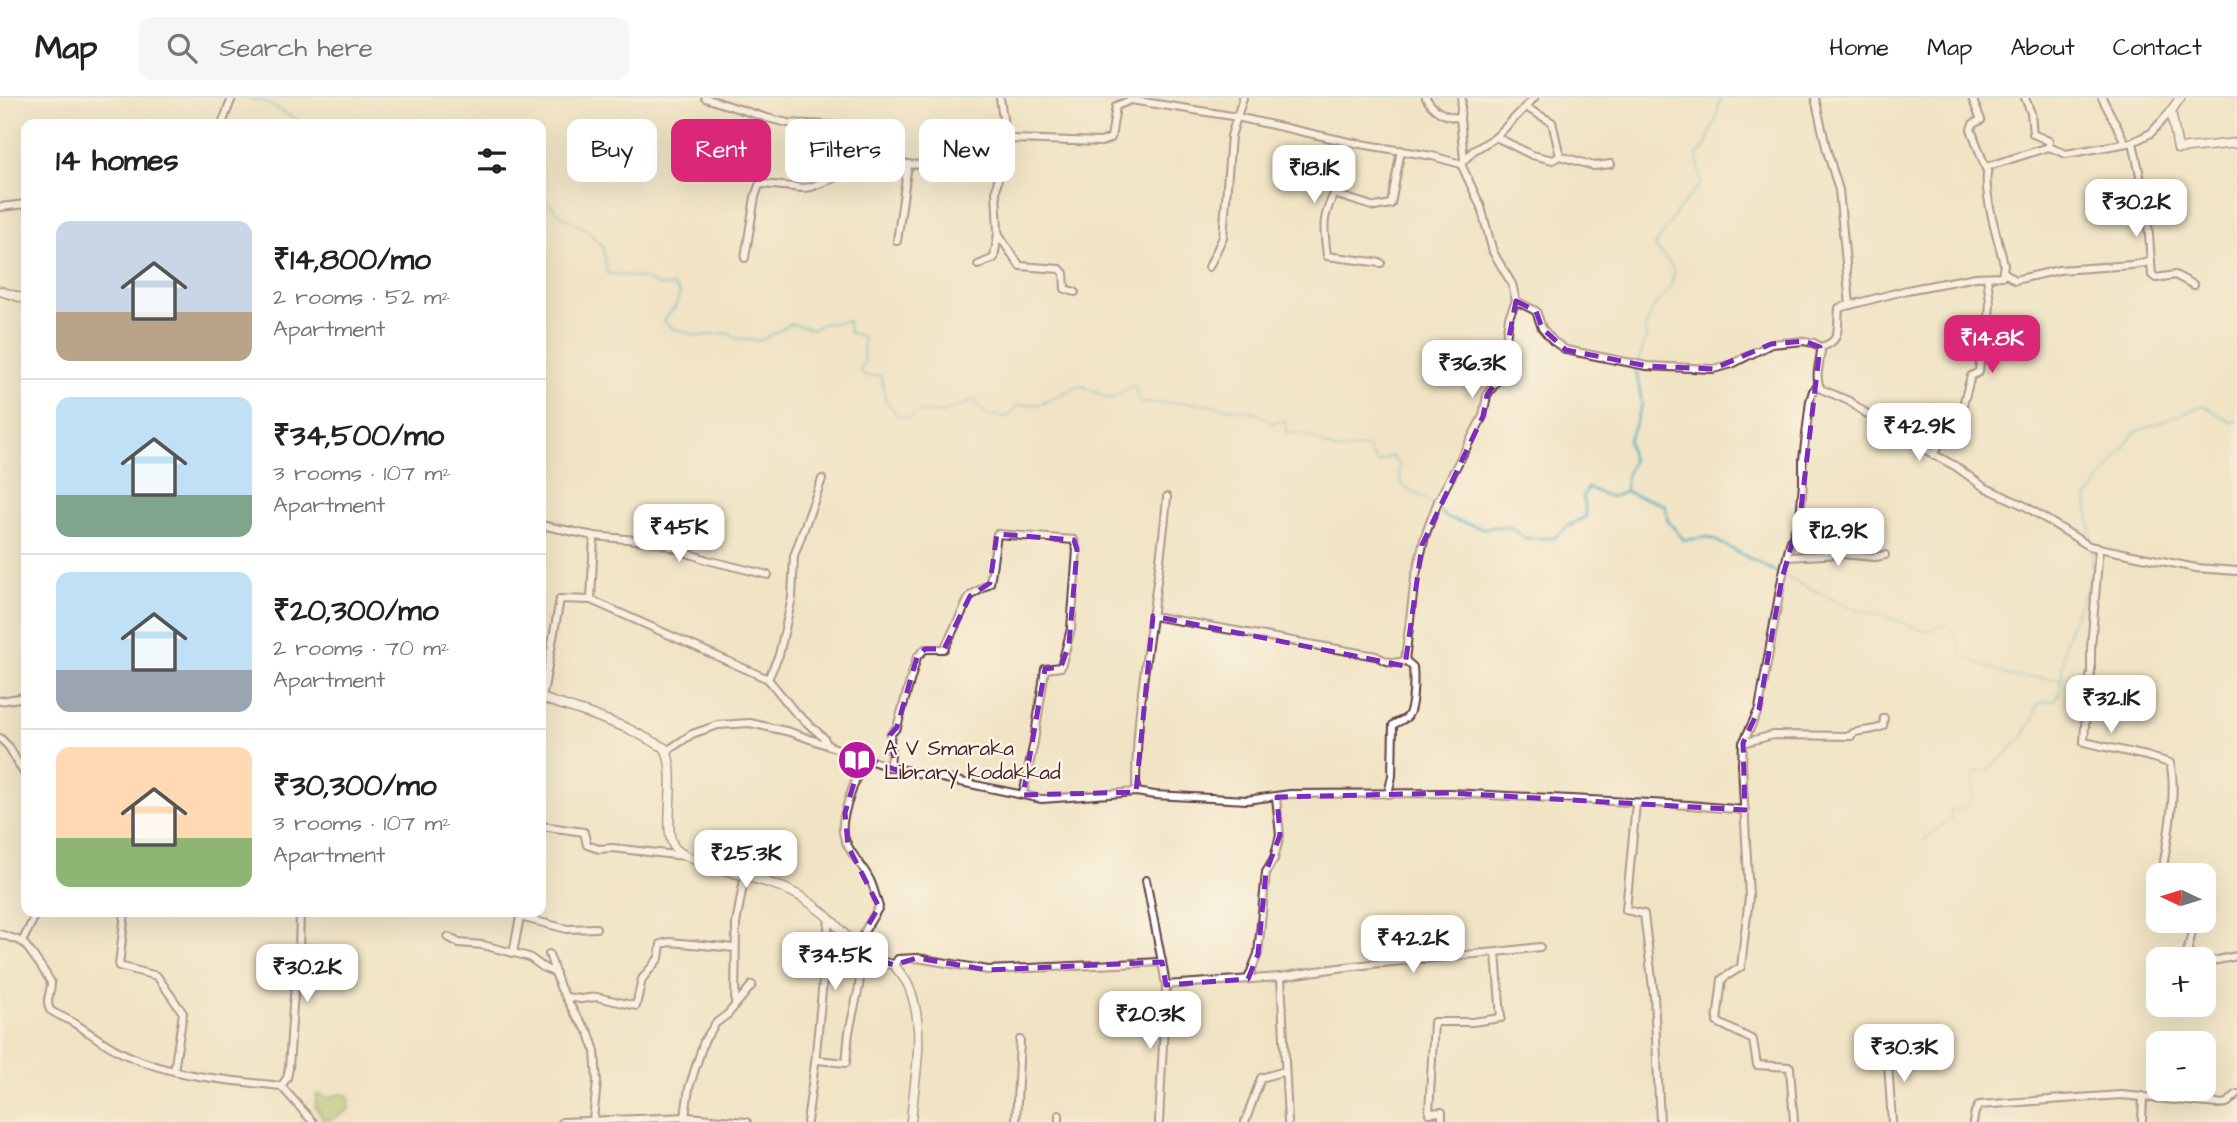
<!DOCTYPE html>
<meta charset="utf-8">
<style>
:root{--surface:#fff;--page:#f6f6f6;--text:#222;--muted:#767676;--line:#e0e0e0;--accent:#db2777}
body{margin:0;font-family:"Architects Daughter",sans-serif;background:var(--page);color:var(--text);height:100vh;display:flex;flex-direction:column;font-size:26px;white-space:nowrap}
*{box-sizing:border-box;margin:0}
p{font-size:23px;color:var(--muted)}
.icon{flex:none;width:38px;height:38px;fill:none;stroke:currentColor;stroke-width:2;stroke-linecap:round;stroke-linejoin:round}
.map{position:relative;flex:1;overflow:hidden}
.details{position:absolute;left:21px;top:21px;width:525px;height:798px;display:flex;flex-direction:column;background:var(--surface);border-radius:14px;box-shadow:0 7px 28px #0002}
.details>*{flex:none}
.hud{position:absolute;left:567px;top:21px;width:665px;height:63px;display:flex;gap:14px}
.needle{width:46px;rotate:274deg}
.fabs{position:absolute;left:2146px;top:765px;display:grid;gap:14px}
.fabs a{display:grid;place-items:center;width:70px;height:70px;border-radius:14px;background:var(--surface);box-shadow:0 7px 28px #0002;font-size:35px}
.price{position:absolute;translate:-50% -60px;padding:0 16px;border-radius:14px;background:#fff;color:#222;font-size:23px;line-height:46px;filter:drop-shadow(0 2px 4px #0008)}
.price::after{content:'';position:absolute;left:50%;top:42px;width:21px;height:16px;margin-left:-10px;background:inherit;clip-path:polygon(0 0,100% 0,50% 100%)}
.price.on{background:var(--accent);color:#fff}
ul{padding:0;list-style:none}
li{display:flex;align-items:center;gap:21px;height:175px;padding:0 35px}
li+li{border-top:2px solid var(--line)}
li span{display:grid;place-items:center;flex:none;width:196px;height:140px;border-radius:14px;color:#555}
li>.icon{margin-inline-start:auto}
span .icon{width:84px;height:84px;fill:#fffc;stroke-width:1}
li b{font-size:30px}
h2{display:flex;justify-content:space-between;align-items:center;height:84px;padding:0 35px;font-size:30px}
.pill{padding:0 24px;border-radius:14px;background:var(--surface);box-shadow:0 7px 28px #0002;font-size:24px;line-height:63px}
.pill.on{background:var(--accent);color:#fff}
header{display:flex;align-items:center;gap:42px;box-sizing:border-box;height:98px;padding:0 35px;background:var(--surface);border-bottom:2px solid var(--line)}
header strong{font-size:33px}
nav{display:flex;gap:38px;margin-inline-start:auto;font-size:24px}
.search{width:490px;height:63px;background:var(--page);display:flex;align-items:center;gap:18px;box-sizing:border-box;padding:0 24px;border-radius:14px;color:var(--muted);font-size:26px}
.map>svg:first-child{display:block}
.green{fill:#a1c069;stroke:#76704a;stroke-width:2}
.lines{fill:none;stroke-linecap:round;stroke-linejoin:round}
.stream{stroke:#3da9bc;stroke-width:2}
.minor-casing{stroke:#633d42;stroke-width:10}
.major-casing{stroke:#633d42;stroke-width:11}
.minor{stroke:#fff;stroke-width:6}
.major{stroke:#fff;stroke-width:8}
.marked{fill:none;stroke:#7b2cbf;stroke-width:5;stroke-dasharray:14 9;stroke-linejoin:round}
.labels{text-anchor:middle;stroke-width:5;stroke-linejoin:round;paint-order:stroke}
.poi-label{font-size:21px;fill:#4a1f2b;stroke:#fcf5e5;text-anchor:start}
</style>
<header>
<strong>Map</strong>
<div class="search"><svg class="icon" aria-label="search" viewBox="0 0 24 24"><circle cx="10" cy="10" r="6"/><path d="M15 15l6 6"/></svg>Search here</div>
<nav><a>Home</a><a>Map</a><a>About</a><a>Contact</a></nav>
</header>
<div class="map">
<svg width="2237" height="1024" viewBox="0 0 2237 1024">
<rect width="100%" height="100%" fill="#fcf5e5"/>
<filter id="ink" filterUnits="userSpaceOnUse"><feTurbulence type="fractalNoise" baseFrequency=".0143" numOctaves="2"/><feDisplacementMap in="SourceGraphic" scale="14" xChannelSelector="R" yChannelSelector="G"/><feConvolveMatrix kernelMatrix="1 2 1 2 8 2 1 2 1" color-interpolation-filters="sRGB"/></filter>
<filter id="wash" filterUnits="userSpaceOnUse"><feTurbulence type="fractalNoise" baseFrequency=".00686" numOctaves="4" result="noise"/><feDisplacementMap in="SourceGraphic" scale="28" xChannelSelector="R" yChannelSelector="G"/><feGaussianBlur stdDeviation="1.57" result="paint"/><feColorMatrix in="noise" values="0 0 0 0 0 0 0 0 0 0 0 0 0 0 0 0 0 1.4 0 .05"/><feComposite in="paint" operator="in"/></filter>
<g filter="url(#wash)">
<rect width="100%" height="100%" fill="#f1e4c5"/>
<path class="green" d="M320,996L327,1000L340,996L348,997L350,1004L348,1013L330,1022L323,1021L315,1008L316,998Z"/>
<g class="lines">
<g class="stream">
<path d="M246,0L263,3L305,26"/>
<path d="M541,98L562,118L587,132L603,149L607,175L646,181L658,188H673L680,195L676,208L663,223L670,229L698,238L728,235L735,240L760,243L791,226L813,231L822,226L848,223L849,234L863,239L864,265L859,272L866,278H881L885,300L896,317L909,320L921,313L942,315L974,302L986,317L1007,319L1018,307L1041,306L1081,287L1109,301L1134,287L1140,305H1192L1255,314L1272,325L1285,323L1287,335H1301L1338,353L1366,349L1378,365L1391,358L1399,366C1397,398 1417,390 1434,408"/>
<path d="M1626,393V379L1632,364L1628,343L1635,328L1642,306L1636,271L1646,241L1645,232L1652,212L1671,188L1674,175L1671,167L1655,148L1678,112L1701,85L1697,55L1703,53L1715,24L1721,0"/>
<path d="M1438,412L1447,420L1482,430L1508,428L1525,440H1554L1568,428L1586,419L1583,398L1588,390L1611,399L1626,394L1665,407L1668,423L1684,442L1709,439L1776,474"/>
<path d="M2092,444L2087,401L2135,334L2204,307L2230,324L2237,323"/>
<path d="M1786,479L1849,509L1895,522L1924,533L1945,527L1953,532L1963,559L2010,578L2061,581L2065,542L2093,474L2092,451"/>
<path d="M1924,742L1951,721L1950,712L1966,709L1973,697L1974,675L1986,673L1999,663L2023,638L2033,622L2037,606L2055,602L2059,597L2061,583"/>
</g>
</g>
</g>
<g filter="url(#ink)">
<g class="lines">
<defs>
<g id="minor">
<path d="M705,0L767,20L788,25L866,29L872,35V59L878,67L952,66L957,63L965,46L970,44L1013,41L1101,44L1111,40L1116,8L1131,2"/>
<path d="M1000,0L1006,42"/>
<path d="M1131,0V2L1232,18L1349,44L1432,58L1461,66L1481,109L1493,154L1512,186L1516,203L1536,213L1542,230L1553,243L1566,252L1647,268L1713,271L1732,266L1771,246L1804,243L1814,245L1820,249L1821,253C1820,265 1814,280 1821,291L1849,303L1889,332L1955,368L1984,389L2025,408L2089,448L2196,470L2237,473"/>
<path d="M1426,0C1433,13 1446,19 1460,20L1464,62"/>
<path d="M1815,0L1827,53L1839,92L1850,207"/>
<path d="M1972,0L1981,22L1973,26L1971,31L1986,71"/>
<path d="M2025,0L2031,15L2033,36L2049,43V49"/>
<path d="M2102,0L2125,44"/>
<path d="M1525,9L1552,24L1560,58"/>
<path d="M1460,20L1462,0"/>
<path d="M222,26L232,0"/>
<path d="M1496,39L1532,57L1553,62L1560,58L1594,68L1611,66"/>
<path d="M1004,42L996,93L998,133L1000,139L1020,168L1060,171L1064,175L1065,191L1075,194"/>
<path d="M2133,44L2147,112L2152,177L2156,180L2175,177L2194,187"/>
<path d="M1461,66L1473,53L1496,39L1534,0"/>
<path d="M0,109L26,106"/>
<path d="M897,143L908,66"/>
<path d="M745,160L755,99L759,87L763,86L803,90L811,89L874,64"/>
<path d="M1381,165L1327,158C1324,130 1321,122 1334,96L1375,109L1391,106L1401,52"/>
<path d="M978,167L994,160L998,135"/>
<path d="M1209,169L1223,139L1231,38L1243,0"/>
<path d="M2004,174L2015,182L2059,172L2132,167L2151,164"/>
<path d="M1820,249C1842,245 1837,229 1839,210L1907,192L1976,179L2002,178L2004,166C1999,145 1980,86 1989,68L2049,49L2066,56L2133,44L2151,35L2171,13"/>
<path d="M1933,357L1963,307L1971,278L1979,274L1983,236L1989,220L1990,204L1987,179"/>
<path d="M541,427L594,438L591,502L768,581L794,613L824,640L828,648"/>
<path d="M594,438L657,444L707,462L768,477"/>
<path d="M2099,450L2091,550V575L2087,596L2084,644L2146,658L2170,665C2178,694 2166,746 2162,777"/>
<path d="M1787,459L1842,456L1875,459L1885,457"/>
<path d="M1153,518L1376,558C1385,563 1396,568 1405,562L1415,480L1425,438L1438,403L1483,318L1487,297L1502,276L1505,267V249L1509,219L1516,203"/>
<path d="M768,581L779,557L792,500L794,458L822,381"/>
<path d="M542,601L560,501L591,502"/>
<path d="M0,603L26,599"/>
<path d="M0,640L9,649L26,679"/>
<path d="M1743,645L1773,637L1851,638L1853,635C1862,632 1874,633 1883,628L1884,620"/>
<path d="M667,653L692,636L718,627L750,625L790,634L889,669L1042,701L1136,694L1155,697L1247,702L1290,696L1450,695L1689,707L1745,712"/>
<path d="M889,669L891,658L890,637L897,629L917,559L925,551H944L970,498L990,485L997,436L1074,442L1077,452L1071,531L1061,569L1045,571L1034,644L1023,697"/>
<path d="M1136,694C1135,595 1159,497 1167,399"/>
<path d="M1388,696L1392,678L1393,627C1398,623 1403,623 1407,619C1414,611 1414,579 1413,569L1405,562"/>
<path d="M1636,705L1626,812L1644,816L1654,898L1660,1024"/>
<path d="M541,728L584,734L587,747L599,751L612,750L685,758"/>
<path d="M1146,782L1162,864"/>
<path d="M125,814L119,868L157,878L183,915L174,973"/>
<path d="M0,836C7,839 15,840 22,844C26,846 50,881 51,885C51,895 45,902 50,912C57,917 66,920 74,925C92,936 109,950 129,958C177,980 230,982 281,988L313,1024"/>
<path d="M448,839L459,845L483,847L529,859L544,870L556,875"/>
<path d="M22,844L37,814"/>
<path d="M855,849L879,809C876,800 874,790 870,782C862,766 846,752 843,734C840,715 859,680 862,658"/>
<path d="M513,855L520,819L567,831L596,830"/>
<path d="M549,856L560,889L575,916L589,935L595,953L597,984L593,1022"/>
<path d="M2188,861L2186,859L2195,822"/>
<path d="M2203,865L2237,858"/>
<path d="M894,867L898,861L917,860L988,872L1162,864L1166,887L1281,879L1288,1024"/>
<path d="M1281,879C1367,863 1454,860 1540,849"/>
<path d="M1248,881L1258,856L1266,774L1274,761L1280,737L1276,699"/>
<path d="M566,899L581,901L597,899L636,908L642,881L659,860L661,846L670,844L735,850"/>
<path d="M735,906L736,826L745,776"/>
<path d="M1887,951L1892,1024"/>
<path d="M815,965L829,821"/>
<path d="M281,988L287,980L289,970L293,907L299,854L300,814"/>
<path d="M685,1019L689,990L704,943L716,925L728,916L752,887"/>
<path d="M562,1024L688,1019L747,1024"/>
<path d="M807,1024L815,965L817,962L846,965L849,934L859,889L862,855"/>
<path d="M1016,1024L1020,942"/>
<path d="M1059,1024V1017"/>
<path d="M1159,1024L1166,887"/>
<path d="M1245,1024L1261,980L1285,973"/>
<path d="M1442,1024V1014L1429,1015L1434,924H1472L1501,920L1496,855"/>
<path d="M1794,1024L1790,969L1757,967L1753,942L1717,924L1722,881L1741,869L1749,799L1742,667L1743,645L1759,611L1782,480L1790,446L1800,419L1803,386V362L1810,303L1813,293L1818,288"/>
<path d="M1973,1024L1975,1014L1979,1007L2121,997L2218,1006L2227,1005L2237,996"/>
<path d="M2142,1024L2143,998"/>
</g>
<g id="major">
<path d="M2180,0L2171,13L2178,51L2237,45"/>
<path d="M0,193L26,201"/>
<path d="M541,600L587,615L627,630L665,650C679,678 661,734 675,750C687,765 763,781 786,791C804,799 820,811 834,825C857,848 858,860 894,867C899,874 906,881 909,889C927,933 914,979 911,1024"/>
</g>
</defs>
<use href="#minor" class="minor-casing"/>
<use href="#major" class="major-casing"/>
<use href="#minor" class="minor"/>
<use href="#major" class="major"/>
</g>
</g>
<path d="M0 0H2237V1024H0ZM1516,203L1536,213L1542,230L1566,252L1647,268L1713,271L1771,246L1804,243L1820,249L1800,419L1782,480L1759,611L1743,645L1745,712L1450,695L1277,699L1280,737L1266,774L1258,856L1248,881L1166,887L1162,864L988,872L917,860L894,867L864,857L855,849L879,809L848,748L845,715L862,658L896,672L890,637L897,629L917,559L925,551H944L970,498L990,485L997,436L1074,442L1077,452L1069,546L1061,569L1045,571L1023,697L1136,694L1153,518L1405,568L1422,447L1483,318L1487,297L1502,276Z" fill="#f1e4c5" fill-opacity=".55" fill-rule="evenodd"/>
<path class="marked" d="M1516,203L1536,213L1542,230L1566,252L1647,268L1713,271L1771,246L1804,243L1820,249L1800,419L1782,480L1759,611L1743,645L1745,712L1450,695L1277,699L1280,737L1266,774L1258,856L1248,881L1166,887L1162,864L988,872L917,860L894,867L864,857L855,849L879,809L848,748L845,715L862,658L896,672L890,637L897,629L917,559L925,551H944L970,498L990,485L997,436L1074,442L1077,452L1069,546L1061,569L1045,571L1023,697L1136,694L1153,518L1405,568L1422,447L1483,318L1487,297L1502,276Z"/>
<defs>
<symbol id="library-disc" viewBox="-11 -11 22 22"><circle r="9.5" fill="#b5179e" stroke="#fcf5e5"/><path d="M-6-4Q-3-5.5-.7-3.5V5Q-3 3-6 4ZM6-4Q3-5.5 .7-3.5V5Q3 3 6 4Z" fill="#fff"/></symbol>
</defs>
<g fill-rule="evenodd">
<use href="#library-disc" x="835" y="640" width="44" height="44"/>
</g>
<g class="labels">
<g class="poi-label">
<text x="884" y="657">A V Smaraka<tspan x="884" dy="24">Library kodakkad</tspan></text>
</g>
</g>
</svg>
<div class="fabs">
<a><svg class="needle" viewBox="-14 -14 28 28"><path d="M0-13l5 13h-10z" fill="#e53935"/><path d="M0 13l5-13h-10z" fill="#767676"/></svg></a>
<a>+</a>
<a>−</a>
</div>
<b class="price" style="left:1314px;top:107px">₹18.1K</b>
<b class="price" style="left:2136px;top:141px">₹30.2K</b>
<b class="price on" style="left:1992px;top:277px">₹14.8K</b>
<b class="price" style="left:1472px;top:302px">₹36.3K</b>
<b class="price" style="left:1919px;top:365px">₹42.9K</b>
<b class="price" style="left:679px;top:466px">₹45K</b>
<b class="price" style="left:1838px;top:470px">₹12.9K</b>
<b class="price" style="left:2111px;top:637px">₹32.1K</b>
<b class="price" style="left:746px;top:792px">₹25.3K</b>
<b class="price" style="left:1413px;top:877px">₹42.2K</b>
<b class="price" style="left:835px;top:894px">₹34.5K</b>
<b class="price" style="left:307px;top:906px">₹30.2K</b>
<b class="price" style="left:1150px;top:953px">₹20.3K</b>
<b class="price" style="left:1904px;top:986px">₹30.3K</b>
<div class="hud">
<a class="pill">Buy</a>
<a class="pill on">Rent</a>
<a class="pill">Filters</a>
<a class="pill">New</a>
</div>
<section class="details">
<h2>14 homes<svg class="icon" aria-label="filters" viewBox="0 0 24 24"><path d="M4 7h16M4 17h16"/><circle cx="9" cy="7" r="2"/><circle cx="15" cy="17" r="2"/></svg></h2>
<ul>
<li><span style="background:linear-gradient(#c9d6e8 65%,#b9a48a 0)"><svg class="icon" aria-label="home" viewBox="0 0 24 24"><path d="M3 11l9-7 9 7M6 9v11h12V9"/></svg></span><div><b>₹14,800/mo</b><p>2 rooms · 52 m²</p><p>Apartment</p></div></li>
<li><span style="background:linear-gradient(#bfe0f5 70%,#7fa58c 0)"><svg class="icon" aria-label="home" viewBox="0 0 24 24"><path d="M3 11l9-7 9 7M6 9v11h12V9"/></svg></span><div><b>₹34,500/mo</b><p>3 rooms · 107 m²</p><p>Apartment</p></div></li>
<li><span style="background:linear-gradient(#bfe0f5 70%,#9aa5b1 0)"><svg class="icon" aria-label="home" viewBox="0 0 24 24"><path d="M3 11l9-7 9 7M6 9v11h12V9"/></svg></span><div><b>₹20,300/mo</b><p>2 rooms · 70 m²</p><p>Apartment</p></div></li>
<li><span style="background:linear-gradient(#ffd9b3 65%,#8fb573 0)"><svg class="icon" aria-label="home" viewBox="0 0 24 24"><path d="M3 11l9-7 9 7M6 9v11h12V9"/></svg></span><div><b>₹30,300/mo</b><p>3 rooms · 107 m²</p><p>Apartment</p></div></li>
</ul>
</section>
</div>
